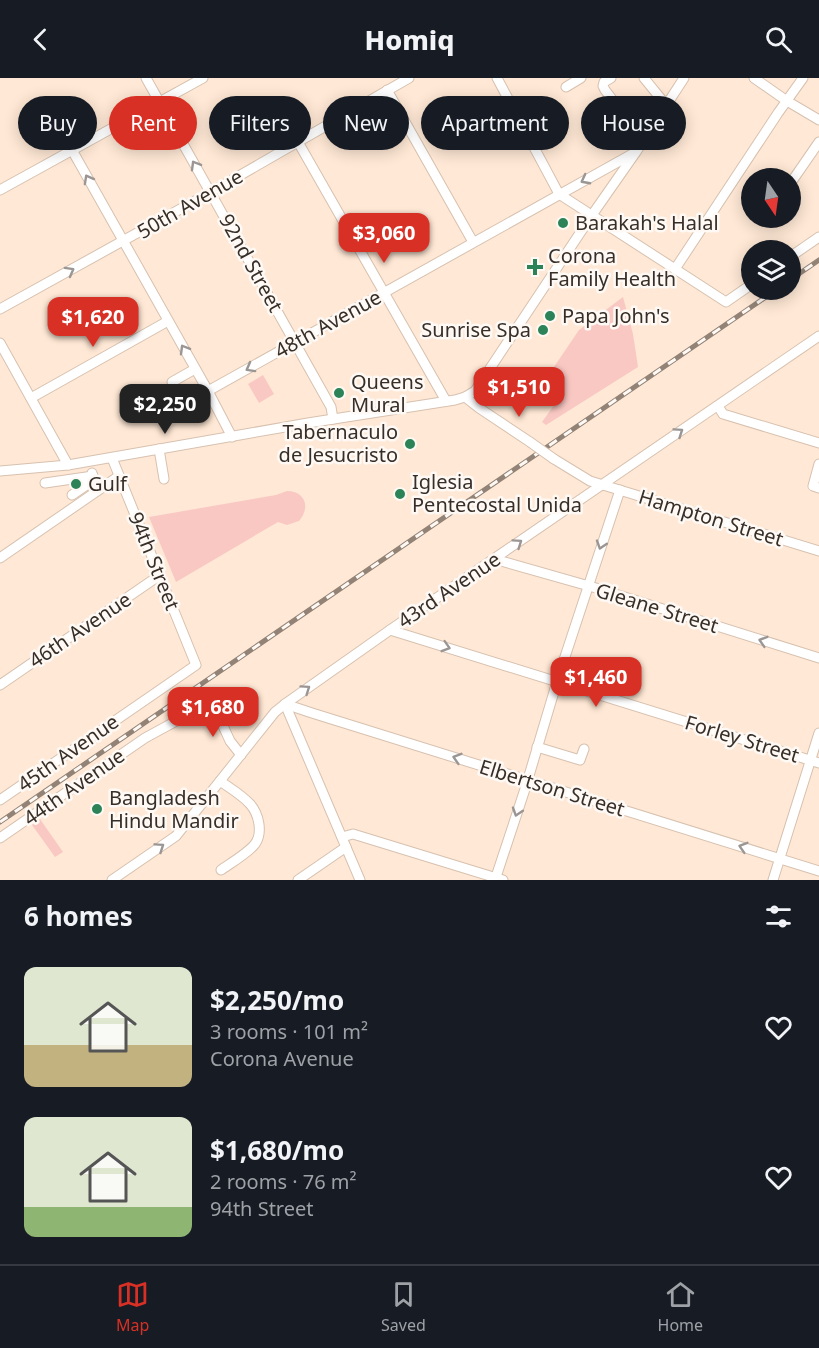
<!DOCTYPE html>
<meta charset="utf-8">
<style>
:root{--surface:#171b24;--page:#242831;--text:#f1f3f6;--muted:#9ea1a6;--line:#363941;--accent:#d93025}
body{margin:0;font-family:"Noto Sans",sans-serif;background:var(--page);color:var(--text);height:100vh;display:flex;flex-direction:column;font-size:22px;white-space:nowrap}
*{box-sizing:border-box;margin:0}
p{font-size:20px;color:var(--muted)}
.icon{flex:none;width:33px;height:33px;fill:none;stroke:currentColor;stroke-width:2;stroke-linecap:round;stroke-linejoin:round}
.map{position:relative;height:802px;overflow:hidden}
.sheet{display:flex;flex-direction:column;background:var(--surface);flex:1}
.sheet>*{flex:none}
.top-card{position:absolute;left:18px;top:18px;width:783px;height:54px;display:flex;gap:12px}
.needle{width:39px;rotate:167deg}
.controls{position:absolute;left:741px;top:90px;display:grid;gap:12px}
.controls a{display:grid;place-items:center;width:60px;height:60px;border-radius:50%;background:var(--surface);box-shadow:0 3px 15px #0003;font-size:30px}
.price{position:absolute;translate:-50% -51px;padding:0 14px;border-radius:12px;background:var(--accent);color:#fff;font-size:20px;line-height:39px;filter:drop-shadow(0 2px 3px #0008)}
.price::after{content:'';position:absolute;left:50%;top:36px;width:18px;height:14px;margin-left:-9px;background:inherit;clip-path:polygon(0 0,100% 0,50% 100%)}
.price.selected{background:#222;color:#fff}
ul{padding:0;list-style:none}
li{display:flex;align-items:center;gap:18px;height:150px;padding:0 24px}
li span{display:grid;place-items:center;flex:none;width:168px;height:120px;border-radius:12px;color:#555}
li>.icon{margin-inline-start:auto}
span .icon{width:72px;height:72px;fill:#fffc;stroke-width:1}
li b{font-size:26px}
h2{display:flex;justify-content:space-between;align-items:center;height:72px;padding:0 24px;font-size:26px}
.pill{padding:0 21px;border-radius:27px;background:var(--surface);box-shadow:0 3px 15px #0003;font-size:21px;line-height:54px}
.pill.selected{background:var(--accent);color:#fff}
header{display:flex;justify-content:space-between;align-items:center;height:78px;padding:0 24px;background:var(--surface);font-size:27px;font-weight:800}
.dock{display:flex;justify-content:space-around;align-items:center;height:84px;border-top:2px solid var(--line);background:var(--surface);font-size:16px;color:var(--muted)}
.dock a{display:grid;justify-items:center;gap:3px}
.dock .selected{color:var(--accent)}
.map>svg:first-child{display:block}
.green{fill:#f9c8c3}
.lines{fill:none;stroke-linecap:round;stroke-linejoin:round}
.minor-casing{stroke:#d7c1af;stroke-width:11}
.minor{stroke:#fff;stroke-width:9}
.rail-casing{stroke:#928376;stroke-width:5}
.rail{stroke:#fef9f5;stroke-width:3;stroke-dasharray:9;stroke-linecap:butt}
.minor-bridge-casing{stroke:#d7c1af;stroke-width:11;stroke-linecap:butt}
.minor-bridge{stroke:#fff;stroke-width:9}
.oneway{stroke:#9b9693}
.poi-dot{fill:#2c8357;stroke:#fef9f5;stroke-width:2}
.labels{text-anchor:middle;stroke-width:5;stroke-linejoin:round;paint-order:stroke}
.street-label{font-size:20px;fill:#372e27;stroke:#fef9f5}
.poi-label{font-size:20px;fill:#372e27;stroke:#fef9f5;text-anchor:start}
</style>
<header><svg class="icon" aria-label="back" viewBox="0 0 24 24"><path d="M15 5l-7 7 7 7"/></svg>Homiq<svg class="icon" aria-label="search" viewBox="0 0 24 24"><circle cx="10" cy="10" r="6"/><path d="M15 15l6 6"/></svg></header>
<div class="map">
<svg width="819" height="802" viewBox="0 0 819 802">
<rect width="100%" height="100%" fill="#ffe8d5"/>
<g class="green">
<path d="M623,219L633,256L638,289L546,347L542,344L557,323L539,311L579,252Z"/>
<path d="M263,297L274,316L259,325L248,306Z"/>
<path d="M287,413C305,413 311,429 299,443L287,447L278,444L176,504L149,439L276,417Z"/>
<path d="M40,741L63,774L55,779L32,747Z"/>
</g>
<g class="lines">
<defs>
<g id="minor">
<path d="M146,0L331,329L333,341"/>
<path d="M497,0L559,116L726,224L752,206"/>
<path d="M611,0L604,4L603,8L605,12L632,47L646,58"/>
<path d="M644,0L666,27"/>
<path d="M754,0L787,23L819,42"/>
<path d="M566,9L581,0"/>
<path d="M387,12L473,164"/>
<path d="M298,64L446,323"/>
<path d="M72,72L208,313L232,359"/>
<path d="M790,106L819,64"/>
<path d="M0,112L203,0"/>
<path d="M790,119L792,121"/>
<path d="M790,179L819,159"/>
<path d="M675,191L778,35L803,0"/>
<path d="M0,231L211,114L409,0"/>
<path d="M0,265L68,387"/>
<path d="M172,304L195,291"/>
<path d="M208,313L634,75"/>
<path d="M465,319L479,330L530,364"/>
<path d="M31,320L168,243"/>
<path d="M718,328L723,336L819,365"/>
<path d="M159,371L164,401"/>
<path d="M554,381L590,403L819,473"/>
<path d="M819,386L813,408L819,410"/>
<path d="M0,393L68,387L308,345L455,322L465,319L475,313L592,137L636,74L684,0"/>
<path d="M45,405L93,398"/>
<path d="M72,417L94,402L92,395"/>
<path d="M0,480L119,398"/>
<path d="M494,481L596,510L819,580"/>
<path d="M390,552L819,685"/>
<path d="M0,607L160,497"/>
<path d="M285,626L312,635L819,793"/>
<path d="M285,626L360,802"/>
<path d="M537,669L580,682L584,671"/>
<path d="M220,703C230,710 242,717 250,726C259,736 263,755 255,766C248,775 231,785 221,792"/>
<path d="M0,722L196,587L112,380"/>
<path d="M342,759L353,756L503,802"/>
<path d="M0,760L145,660L189,636L213,626L230,663L241,677"/>
<path d="M112,802L176,758L275,634L285,626L390,552L819,258"/>
<path d="M298,802L346,769"/>
<path d="M495,802L525,711L559,597L620,412"/>
<path d="M773,802L819,655"/>
</g>
</defs>
<use href="#minor" class="minor-casing"/>
<use href="#minor" class="minor"/>
<defs>
<g id="rail">
<path d="M790,202L819,182"/>
<path d="M0,744L776,212"/>
</g>
</defs>
<use href="#rail" class="rail-casing"/>
<use href="#rail" class="rail"/>
<defs>
<path id="minor-bridge" d="M530,364L554,381"/>
</defs>
<use href="#minor-bridge" class="minor-bridge-casing"/>
<use href="#minor-bridge" class="minor-bridge"/>
</g>
<defs><path id="oneway-chevron" d="M-2-3.5L2.5 0L-2 3.5" fill="none" stroke-width="1.6" stroke-linecap="round" stroke-linejoin="round" transform="scale(1.5)"/></defs>
<g class="oneway">
<use href="#oneway-chevron" transform="translate(195 87) rotate(-120)"/>
<use href="#oneway-chevron" transform="translate(88 101) rotate(-119)"/>
<use href="#oneway-chevron" transform="translate(585 102) rotate(152)"/>
<use href="#oneway-chevron" transform="translate(70 193) rotate(-29)"/>
<use href="#oneway-chevron" transform="translate(184 271) rotate(-120)"/>
<use href="#oneway-chevron" transform="translate(250 290) rotate(151)"/>
<use href="#oneway-chevron" transform="translate(679 354) rotate(-34)"/>
<use href="#oneway-chevron" transform="translate(518 465) rotate(-35)"/>
<use href="#oneway-chevron" transform="translate(601 467) rotate(108)"/>
<use href="#oneway-chevron" transform="translate(763 563) rotate(-163)"/>
<use href="#oneway-chevron" transform="translate(446 569) rotate(17)"/>
<use href="#oneway-chevron" transform="translate(306 611) rotate(-35)"/>
<use href="#oneway-chevron" transform="translate(457 680) rotate(-163)"/>
<use href="#oneway-chevron" transform="translate(517 734) rotate(108)"/>
<use href="#oneway-chevron" transform="translate(160 769) rotate(-34)"/>
<use href="#oneway-chevron" transform="translate(743 769) rotate(-163)"/>
</g>
<g class="poi-dot">
<circle cx="563" cy="145" r="6"/>
<path d="M532 180h6v6h6v6h-6v6h-6v-6h-6v-6h6z"/>
<circle cx="550" cy="238" r="6"/>
<circle cx="543" cy="252" r="6"/>
<circle cx="339" cy="315" r="6"/>
<circle cx="410" cy="366" r="6"/>
<circle cx="76" cy="406" r="6"/>
<circle cx="400" cy="416" r="6"/>
<circle cx="97" cy="731" r="6"/>
</g>
<g class="labels">
<g class="street-label">
<text transform="translate(190 126) rotate(-30)" y="7">50th Avenue</text>
<text transform="translate(251 185) rotate(61)" y="7">92nd Street</text>
<text transform="translate(328 246) rotate(-29)" y="7">48th Avenue</text>
<text transform="translate(711 440) rotate(17)" y="7">Hampton Street</text>
<text transform="translate(154 483) rotate(68)" y="7">94th Street</text>
<text transform="translate(449 512) rotate(-34)" y="7">43rd Avenue</text>
<text transform="translate(657 530) rotate(17)" y="7">Gleane Street</text>
<text transform="translate(80 552) rotate(-34)" y="7">46th Avenue</text>
<text transform="translate(742 661) rotate(17)" y="7">Forley Street</text>
<text transform="translate(68 675) rotate(-35)" y="7">45th Avenue</text>
<text transform="translate(74 709) rotate(-35)" y="7">44th Avenue</text>
<text transform="translate(552 710) rotate(17)" y="7">Elbertson Street</text>
</g>
<g class="poi-label">
<text x="575" y="152">Barakah's Halal</text>
<text x="548" y="185">Corona<tspan x="548" dy="23">Family Health</tspan></text>
<text x="562" y="245">Papa John's</text>
<text x="531" y="259" text-anchor="end">Sunrise Spa</text>
<text x="351" y="311">Queens<tspan x="351" dy="23">Mural</tspan></text>
<text x="398" y="361" text-anchor="end">Tabernaculo<tspan x="398" dy="23">de Jesucristo</tspan></text>
<text x="412" y="411">Iglesia<tspan x="412" dy="23">Pentecostal Unida</tspan></text>
<text x="88" y="413">Gulf</text>
<text x="109" y="727">Bangladesh<tspan x="109" dy="23">Hindu Mandir</tspan></text>
</g>
</g>
</svg>
<div class="controls">
<a><svg class="needle" viewBox="-14 -14 28 28"><path d="M0-13l5 13h-10z" fill="#e53935"/><path d="M0 13l5-13h-10z" fill="#9ea1a6"/></svg></a>
<a><svg class="icon" aria-label="layers" viewBox="0 0 24 24"><path d="M12 4l9 5-9 5-9-5zM3 14l9 5 9-5"/></svg></a>
</div>
<b class="price" style="left:384px;top:186px">$3,060</b>
<b class="price" style="left:93px;top:270px">$1,620</b>
<b class="price" style="left:519px;top:340px">$1,510</b>
<b class="price selected" style="left:165px;top:357px">$2,250</b>
<b class="price" style="left:596px;top:630px">$1,460</b>
<b class="price" style="left:213px;top:660px">$1,680</b>
<div class="top-card">
<a class="pill">Buy</a>
<a class="pill selected">Rent</a>
<a class="pill">Filters</a>
<a class="pill">New</a>
<a class="pill">Apartment</a>
<a class="pill">House</a>
</div>
</div>
<section class="sheet">
<h2>6 homes<svg class="icon" aria-label="filters" viewBox="0 0 24 24"><path d="M4 7h16M4 17h16"/><circle cx="9" cy="7" r="2"/><circle cx="15" cy="17" r="2"/></svg></h2>
<ul>
<li><span style="background:linear-gradient(#dfe7d0 65%,#c2b280 0)"><svg class="icon" aria-label="home" viewBox="0 0 24 24"><path d="M3 11l9-7 9 7M6 9v11h12V9"/></svg></span><div><b>$2,250/mo</b><p>3 rooms · 101 m²</p><p>Corona Avenue</p></div><svg class="icon" aria-label="heart" viewBox="0 0 24 24"><path d="M12 20l-8-8c-3-5 5-10 8-4 3-6 11-1 8 4z"/></svg></li>
<li><span style="background:linear-gradient(#dfe7d0 75%,#8fb573 0)"><svg class="icon" aria-label="home" viewBox="0 0 24 24"><path d="M3 11l9-7 9 7M6 9v11h12V9"/></svg></span><div><b>$1,680/mo</b><p>2 rooms · 76 m²</p><p>94th Street</p></div><svg class="icon" aria-label="heart" viewBox="0 0 24 24"><path d="M12 20l-8-8c-3-5 5-10 8-4 3-6 11-1 8 4z"/></svg></li>
</ul>
</section>
<nav class="dock">
<a class="selected"><svg class="icon" aria-label="map" viewBox="0 0 24 24"><path d="M3 6l6-2 6 2 6-2v14l-6 2-6-2-6 2zM9 4v14M15 6v14"/></svg>Map</a>
<a><svg class="icon" aria-label="saved" viewBox="0 0 24 24"><path d="M7 4h10v16l-5-4-5 4z"/></svg>Saved</a>
<a><svg class="icon" aria-label="home" viewBox="0 0 24 24"><path d="M3 11l9-7 9 7M6 9v11h12V9"/></svg>Home</a>
</nav>
